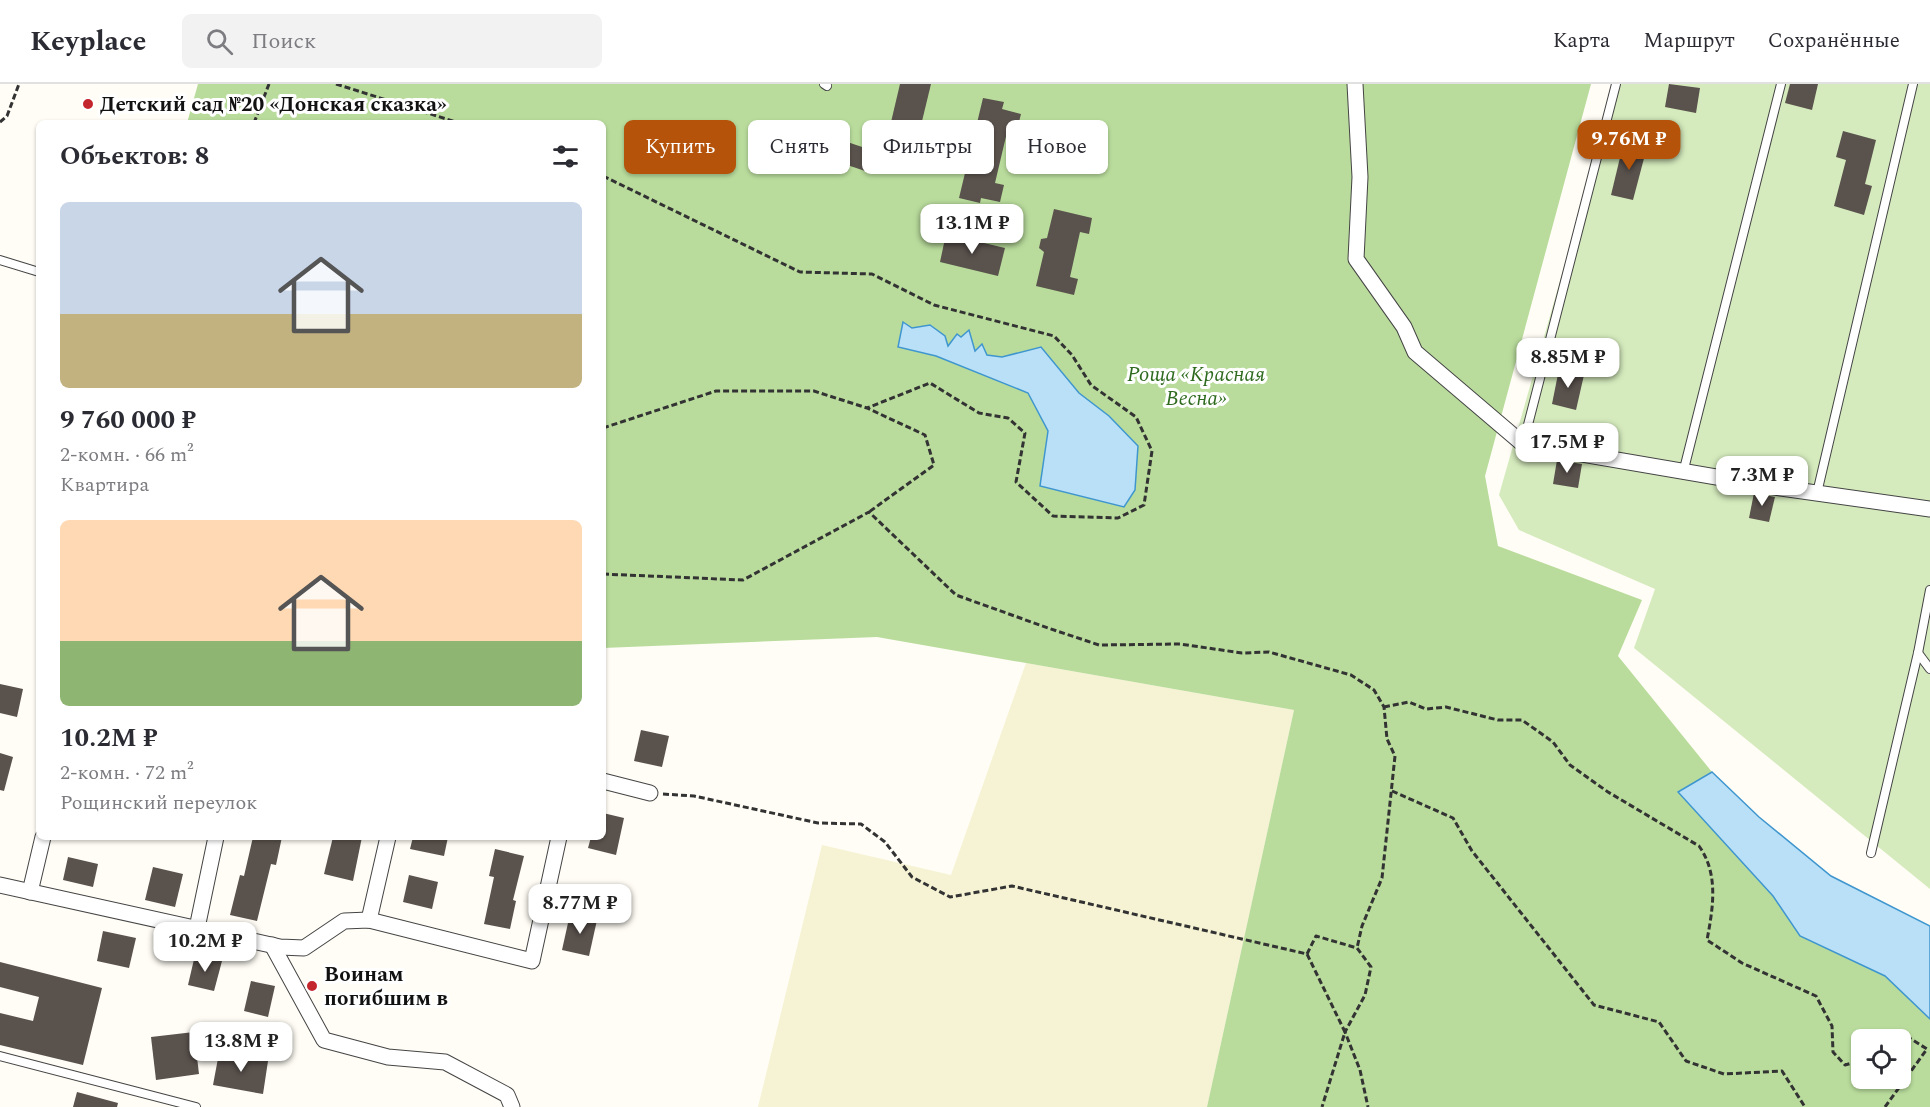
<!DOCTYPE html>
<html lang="ru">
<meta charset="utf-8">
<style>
:root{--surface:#fff;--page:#f2f2f3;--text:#2b2b33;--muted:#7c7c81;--line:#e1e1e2;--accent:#b45309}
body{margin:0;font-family:Spectral,serif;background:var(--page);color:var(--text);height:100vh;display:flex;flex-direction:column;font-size:22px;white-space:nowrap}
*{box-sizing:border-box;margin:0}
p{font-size:20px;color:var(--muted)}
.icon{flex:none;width:33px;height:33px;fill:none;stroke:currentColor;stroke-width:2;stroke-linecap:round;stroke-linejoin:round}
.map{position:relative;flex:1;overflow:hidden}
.drawer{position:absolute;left:36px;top:36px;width:570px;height:720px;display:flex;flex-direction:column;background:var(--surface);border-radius:9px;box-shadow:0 2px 4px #0004}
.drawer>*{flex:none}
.guide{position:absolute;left:624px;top:36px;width:570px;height:54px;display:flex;gap:12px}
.buttons{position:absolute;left:1851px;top:945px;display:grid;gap:12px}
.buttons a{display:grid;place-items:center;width:60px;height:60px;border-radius:9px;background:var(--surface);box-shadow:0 2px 4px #0004;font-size:30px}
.price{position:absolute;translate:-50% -51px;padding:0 14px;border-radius:12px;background:#fff;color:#222;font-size:20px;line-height:39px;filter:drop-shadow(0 2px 3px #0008)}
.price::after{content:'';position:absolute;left:50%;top:36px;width:18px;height:14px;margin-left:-9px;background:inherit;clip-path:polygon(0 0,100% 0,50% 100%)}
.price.active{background:var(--accent);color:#fff}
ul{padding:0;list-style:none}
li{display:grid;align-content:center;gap:12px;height:318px;padding:0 24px}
li span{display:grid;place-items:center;height:186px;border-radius:9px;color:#555}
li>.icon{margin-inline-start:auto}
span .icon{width:108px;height:108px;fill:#fffc;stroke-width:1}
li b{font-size:26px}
h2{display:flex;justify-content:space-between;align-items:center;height:72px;padding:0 24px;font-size:26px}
.chip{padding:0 21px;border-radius:9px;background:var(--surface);box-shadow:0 2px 4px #0004;font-size:21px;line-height:54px}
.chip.active{background:var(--accent);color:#fff}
header{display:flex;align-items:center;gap:36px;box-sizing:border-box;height:84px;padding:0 30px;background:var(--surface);border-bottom:2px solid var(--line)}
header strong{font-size:28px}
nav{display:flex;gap:33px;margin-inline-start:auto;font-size:21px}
.search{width:420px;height:54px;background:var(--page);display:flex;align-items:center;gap:15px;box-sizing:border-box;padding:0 21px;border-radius:9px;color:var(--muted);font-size:22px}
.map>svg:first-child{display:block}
.farmland{fill:#f6f3d4}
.green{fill:#d5ebbd}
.forest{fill:#b9dc9c;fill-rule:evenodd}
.water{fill:#b9e0f7;stroke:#3f96cf;stroke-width:1.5}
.building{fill:#5a524d}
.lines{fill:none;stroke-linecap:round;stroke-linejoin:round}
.service-casing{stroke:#444;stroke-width:10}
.minor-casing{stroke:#444;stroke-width:17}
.path{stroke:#333;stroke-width:3;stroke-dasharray:6 3;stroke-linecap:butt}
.service{stroke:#fff;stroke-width:8}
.minor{stroke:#fff;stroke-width:15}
.poi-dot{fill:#c4262e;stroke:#fff;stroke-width:2}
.labels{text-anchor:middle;stroke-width:6;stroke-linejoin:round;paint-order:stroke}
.poi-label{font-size:21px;font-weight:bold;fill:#111;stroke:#fff;text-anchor:start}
.park-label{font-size:21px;font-style:italic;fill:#2f6b1f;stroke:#fff}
</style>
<header>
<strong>Keyplace</strong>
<div class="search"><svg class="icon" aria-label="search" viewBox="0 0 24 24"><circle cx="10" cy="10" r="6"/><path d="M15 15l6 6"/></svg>Поиск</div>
<nav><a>Карта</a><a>Маршрут</a><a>Сохранённые</a></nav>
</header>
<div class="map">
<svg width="1930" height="1023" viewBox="0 0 1930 1023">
<rect width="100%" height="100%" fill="#fffdf5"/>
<path class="farmland" d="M1026,579L1294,626L1207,1023H758L822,761L951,791Z"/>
<path class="green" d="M1616,0H1930V805L1634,564L1655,505L1519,446L1499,411Z"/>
<path class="forest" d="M198,0H1591L1485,392L1498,462L1642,516L1618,572L1712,688L1759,733L1831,792L1930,842V1023H1207L1294,626L877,553L603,564V39H187ZM1862,956H1900V994H1862Z"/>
<g class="water">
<path d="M903,238L912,244L930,241L945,252L948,262L957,250L961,253L969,246L975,267L982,260L987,271L1002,273L1041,263L1079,309L1109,332L1138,362L1135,406L1124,423L1040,402L1048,347L1028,309L936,272L898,263Z"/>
<path d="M1712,688L1759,733L1831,792L1930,842V935L1885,892L1800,852L1773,812L1678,708Z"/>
</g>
<g class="building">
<path d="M900,0H931L916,62L887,55Z"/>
<path d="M1669,0L1700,4L1696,29L1665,23Z"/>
<path d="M1790,0H1818L1812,26L1785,19Z"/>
<path d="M983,14L1004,18L1002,25L1021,30L1017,46L1008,44L995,99L1004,101L1000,118L981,114L980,119L959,114Z"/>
<path d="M785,37L877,68L871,89L779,58Z"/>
<path d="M1843,47L1876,56L1865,100L1872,102L1864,131L1834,122L1846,76L1836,73Z"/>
<path d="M1624,57L1647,63L1633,116L1611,111Z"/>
<path d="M1054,125L1092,134L1089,150L1080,148L1070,193L1078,195L1074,211L1036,202L1044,168L1039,164L1041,155L1047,154Z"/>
<path d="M946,150L1005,164L998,192L940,178Z"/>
<path d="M1559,285L1584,291L1576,326L1552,320Z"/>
<path d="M1557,376L1582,380L1578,404L1553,400Z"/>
<path d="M1754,409L1775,413L1769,438L1749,434Z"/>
<path d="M0,600L23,605L17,633L0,629Z"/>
<path d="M641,646L669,652L662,683L634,677Z"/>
<path d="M0,669L13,673L4,707L0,706Z"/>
<path d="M603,729L624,734L616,771L588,764L591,753H603Z"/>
<path d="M253,753H282L276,781L271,780L257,837L230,831L240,791L244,792Z"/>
<path d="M333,753H362L353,797L324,790Z"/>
<path d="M413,753H448L444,772L410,765Z"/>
<path d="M495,765L524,772L513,816L516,817L510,845L484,840L494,793L489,792Z"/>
<path d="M68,773L98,780L93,803L63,796Z"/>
<path d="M153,783L183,790L175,823L145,816Z"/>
<path d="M409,791L438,798L432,825L403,818Z"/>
<path d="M570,830L597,836L589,872L562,866Z"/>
<path d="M103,847L136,854L129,884L97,877Z"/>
<path d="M195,871L222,877L214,907L188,901Z"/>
<path d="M0,878L102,904L83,981L0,961V929L33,937L39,913L0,903Z"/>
<path d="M251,897L275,902L268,933L244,927Z"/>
<path d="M194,948L199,990L156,996L151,953Z"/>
<path d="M219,969L268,977L263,1010L213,1001Z"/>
<path d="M77,1008L118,1019L117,1023H73Z"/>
</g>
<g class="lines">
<defs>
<g id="service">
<path d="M824,0L827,2"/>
<path d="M0,176L39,188"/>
<path d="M1523,360L1616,0"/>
<path d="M1684,385L1781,0"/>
<path d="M1817,409L1913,0"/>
<path d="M1918,569L1930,585"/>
<path d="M1871,769L1918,569L1930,506"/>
<path d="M0,972L196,1023"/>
</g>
<g id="minor">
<path d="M1355,0L1360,93L1356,175L1404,243L1415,268L1523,360L1781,404L1930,425"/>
<path d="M603,697L650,709"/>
<path d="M0,801L280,863L304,864L344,837L369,836L532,877L559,753"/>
<path d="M30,808L43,753"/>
<path d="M369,836L388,753"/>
<path d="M197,844L216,753"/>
<path d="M272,861L324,956L388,973L445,978L507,1011L512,1023"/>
</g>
</defs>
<use href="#service" class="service-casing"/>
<use href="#minor" class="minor-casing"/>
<g class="path">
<path d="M336,0L459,39"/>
<path d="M0,38L7,32L19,0"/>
<path d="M254,39L269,0"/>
<path d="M603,92L800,188L872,190L934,221L1054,252L1072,271L1091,301L1136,333L1152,367L1144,421L1118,434L1053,432L1016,398L1025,349L1008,334L979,329L930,299L867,324"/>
<path d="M603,344L716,307H814L867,324L925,351L934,381L869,428"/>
<path d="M603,490L743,496L869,428L956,511L1048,544L1099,561L1180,560L1242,569L1269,568L1351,591L1374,606L1384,623L1387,655L1395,672L1382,794L1362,842L1357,864"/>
<path d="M1384,623L1409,618L1426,625L1446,623L1498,636H1522L1553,658L1570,681L1608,708L1699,762C1719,790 1713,824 1707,856L1742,879L1816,912L1832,942L1833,968L1845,981L1862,976"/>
<path d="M1392,707L1453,734L1472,767L1594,921L1659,938L1686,977L1724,990L1782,987L1805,1023"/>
<path d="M663,710L694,712L818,739L861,740L885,758L912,793L950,813L1012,802L1307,870L1345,948L1322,1023"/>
<path d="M1307,870L1316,852L1357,864L1371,883L1365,911L1345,948L1360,986L1368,1023"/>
<path d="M1885,1023L1927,965L1903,950L1896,956"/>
</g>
<use href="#service" class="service"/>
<use href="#minor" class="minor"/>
</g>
<g class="poi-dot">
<circle cx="88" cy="20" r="6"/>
<circle cx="312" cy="902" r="6"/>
</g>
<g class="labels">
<g class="poi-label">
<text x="100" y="27">Детский сад №20 «Донская сказка»</text>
<text x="324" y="897">Воинам<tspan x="324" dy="24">погибшим в</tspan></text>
</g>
<g class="park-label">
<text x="1196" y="297">Роща «Красная<tspan x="1196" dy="24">Весна»</tspan></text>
</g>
</g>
</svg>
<div class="buttons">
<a><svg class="icon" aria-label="locate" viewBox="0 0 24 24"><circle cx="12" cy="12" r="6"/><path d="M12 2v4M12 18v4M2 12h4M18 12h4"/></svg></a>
</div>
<b class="price active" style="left:1629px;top:87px">9.76M ₽</b>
<b class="price" style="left:972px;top:171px">13.1M ₽</b>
<b class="price" style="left:1568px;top:305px">8.85M ₽</b>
<b class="price" style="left:1567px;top:390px">17.5M ₽</b>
<b class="price" style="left:1762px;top:423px">7.3M ₽</b>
<b class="price" style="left:580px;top:851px">8.77M ₽</b>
<b class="price" style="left:205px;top:889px">10.2M ₽</b>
<b class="price" style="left:241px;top:989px">13.8M ₽</b>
<div class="guide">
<a class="chip active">Купить</a>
<a class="chip">Снять</a>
<a class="chip">Фильтры</a>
<a class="chip">Новое</a>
</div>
<section class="drawer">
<h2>Объектов: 8<svg class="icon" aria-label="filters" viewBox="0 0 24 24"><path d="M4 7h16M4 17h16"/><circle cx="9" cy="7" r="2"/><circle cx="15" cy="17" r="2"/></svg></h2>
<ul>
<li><span style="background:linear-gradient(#c9d6e8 60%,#c2b280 0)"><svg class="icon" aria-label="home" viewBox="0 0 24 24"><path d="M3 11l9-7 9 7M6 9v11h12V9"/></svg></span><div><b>9 760 000 ₽</b><p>2-комн. · 66 m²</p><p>Квартира</p></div></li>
<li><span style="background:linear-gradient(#ffd9b3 65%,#8fb573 0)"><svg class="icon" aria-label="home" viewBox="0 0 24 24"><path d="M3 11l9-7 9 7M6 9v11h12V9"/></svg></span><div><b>10.2M ₽</b><p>2-комн. · 72 m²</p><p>Рощинский переулок</p></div></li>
</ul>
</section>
</div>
